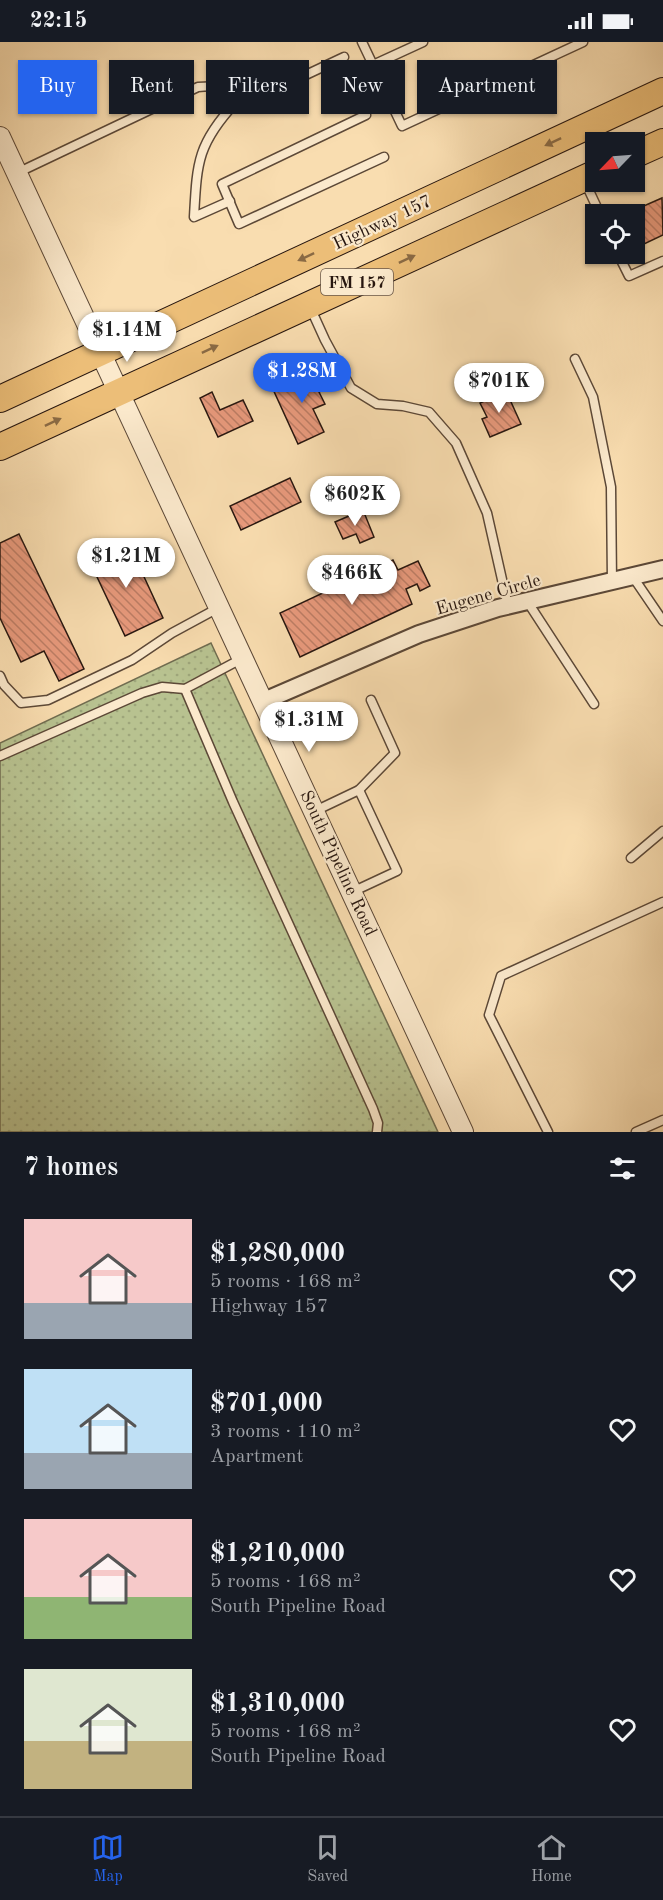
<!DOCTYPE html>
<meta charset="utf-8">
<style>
:root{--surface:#171b24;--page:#20242c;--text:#f1f3f6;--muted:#9ea1a6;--line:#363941;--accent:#2563eb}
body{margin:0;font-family:"Old Standard TT",serif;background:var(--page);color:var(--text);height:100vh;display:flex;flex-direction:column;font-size:22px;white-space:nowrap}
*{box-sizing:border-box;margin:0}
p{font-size:20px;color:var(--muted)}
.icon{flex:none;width:33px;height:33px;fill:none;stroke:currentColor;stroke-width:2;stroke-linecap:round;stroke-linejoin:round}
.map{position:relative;height:1090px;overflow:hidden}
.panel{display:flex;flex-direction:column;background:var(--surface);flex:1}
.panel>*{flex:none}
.banner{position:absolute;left:18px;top:18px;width:627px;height:54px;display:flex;gap:12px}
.needle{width:39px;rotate:245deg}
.fabs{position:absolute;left:585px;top:90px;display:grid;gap:12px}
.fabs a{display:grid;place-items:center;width:60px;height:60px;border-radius:0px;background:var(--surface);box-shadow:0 2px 4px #0004;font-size:30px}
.price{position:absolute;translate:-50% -51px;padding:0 14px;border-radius:21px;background:#fff;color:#222;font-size:20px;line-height:39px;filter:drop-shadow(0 2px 3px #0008)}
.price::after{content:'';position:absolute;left:50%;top:36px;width:18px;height:14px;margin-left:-9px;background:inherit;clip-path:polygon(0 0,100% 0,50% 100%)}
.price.selected{background:var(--accent);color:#fff}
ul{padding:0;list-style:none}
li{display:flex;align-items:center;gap:18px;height:150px;padding:0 24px}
li span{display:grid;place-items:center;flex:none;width:168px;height:120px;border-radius:0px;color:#555}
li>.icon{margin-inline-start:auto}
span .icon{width:72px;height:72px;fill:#fffc;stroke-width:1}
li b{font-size:26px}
h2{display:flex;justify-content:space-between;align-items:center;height:72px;padding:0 24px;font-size:26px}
.chip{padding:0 21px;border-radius:0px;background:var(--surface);box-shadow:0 2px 4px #0004;font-size:21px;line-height:54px}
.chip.selected{background:var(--accent);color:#fff}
.status{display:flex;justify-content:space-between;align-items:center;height:42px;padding:0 30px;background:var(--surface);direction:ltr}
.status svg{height:16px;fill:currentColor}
.dock{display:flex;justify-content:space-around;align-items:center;height:84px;border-top:2px solid var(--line);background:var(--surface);font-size:16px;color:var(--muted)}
.dock a{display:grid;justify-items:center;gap:3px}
.dock .selected{color:var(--accent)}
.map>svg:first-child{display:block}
.park{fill:url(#park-dots);stroke:#706c50;stroke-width:1.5}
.building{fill:url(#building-back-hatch);stroke:#27160f;stroke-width:1.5}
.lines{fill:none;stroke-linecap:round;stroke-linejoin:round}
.service-casing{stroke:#5c4837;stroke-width:11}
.minor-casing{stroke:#5c4837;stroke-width:20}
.tertiary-casing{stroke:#5c4837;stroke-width:22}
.primary-casing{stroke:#27160f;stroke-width:28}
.service{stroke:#fbe9cc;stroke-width:8}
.minor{stroke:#fbe9cc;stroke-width:16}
.tertiary{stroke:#fbe9cc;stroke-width:20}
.primary{stroke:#ecbe78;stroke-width:26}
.oneway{fill:#8a6a44}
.labels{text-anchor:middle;stroke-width:4.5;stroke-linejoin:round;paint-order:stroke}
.shield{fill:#fbe9cc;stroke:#675548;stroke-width:1.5}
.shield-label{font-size:16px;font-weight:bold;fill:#27160f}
.street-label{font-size:18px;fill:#27160f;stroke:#fbe9cc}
</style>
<div class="status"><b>22:15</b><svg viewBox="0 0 49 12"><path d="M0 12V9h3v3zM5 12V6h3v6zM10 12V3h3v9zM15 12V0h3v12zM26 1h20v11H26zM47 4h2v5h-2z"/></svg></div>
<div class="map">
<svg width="663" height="1090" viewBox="0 0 663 1090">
<defs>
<pattern id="park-dots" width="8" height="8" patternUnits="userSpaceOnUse" patternTransform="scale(1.5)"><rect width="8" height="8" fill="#b8c290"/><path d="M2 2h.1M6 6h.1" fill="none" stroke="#9ea67b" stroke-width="1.8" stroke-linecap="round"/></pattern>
<pattern id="building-back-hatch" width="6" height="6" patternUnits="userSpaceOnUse" patternTransform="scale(1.5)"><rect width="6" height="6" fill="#e99a7d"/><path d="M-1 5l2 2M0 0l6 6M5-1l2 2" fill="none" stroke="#bd7d65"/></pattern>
</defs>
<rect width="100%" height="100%" fill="#f9ddb0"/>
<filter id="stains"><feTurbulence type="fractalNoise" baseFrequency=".00333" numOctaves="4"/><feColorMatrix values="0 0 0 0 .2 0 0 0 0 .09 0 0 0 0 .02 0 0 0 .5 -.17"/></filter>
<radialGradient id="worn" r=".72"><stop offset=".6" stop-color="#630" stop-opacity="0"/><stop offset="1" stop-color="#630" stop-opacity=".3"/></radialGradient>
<path class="park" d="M211,601L438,1090H0V701Z"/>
<g class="building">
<path d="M662,156L663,193L644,202L634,180V172L630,170Z"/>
<path d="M315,325L325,347L319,350L325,362L313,367L324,390L298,402L272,345Z"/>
<path d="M506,349L521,382L490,395L482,377L487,375L480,361Z"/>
<path d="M212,350L220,368L243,358L253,379L218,395L200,356Z"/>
<path d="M290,436L301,460L241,488L230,464Z"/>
<path d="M363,468L374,495L360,501L356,492L343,497L335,480Z"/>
<path d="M19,492L84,627L59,639L44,609L21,620L0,576V501Z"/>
<path d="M128,500L163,576L125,594L89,518Z"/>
<path d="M393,518L398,528L418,519L430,544L420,549L417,542L406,547L412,562L300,615L280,571Z"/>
</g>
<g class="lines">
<defs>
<g id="service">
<path d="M362,0L402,84L583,0"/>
<path d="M373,23L423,0"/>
<path d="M366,73L222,142L239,182L384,115"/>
<path d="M17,131L198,45C219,43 223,44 236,60L261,54L344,15"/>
<path d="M585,140L600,172"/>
<path d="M230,159L194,175C197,121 197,102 236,60"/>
<path d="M618,212L629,234L663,219"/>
<path d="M310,265L325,298L351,346L377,362L403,364L429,370L456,401L487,471L508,564"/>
<path d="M575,317L593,355L611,445L612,540"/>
<path d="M633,535L663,579"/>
<path d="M527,559L594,662"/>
<path d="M0,634L4,643L21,661L48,658L132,618L172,591L220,565"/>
<path d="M185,647L233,760L373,1067L378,1081L377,1090"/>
<path d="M0,714L142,651L162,645L185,647L243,616"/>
<path d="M359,748L395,711L371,658"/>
<path d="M315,769L359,748L397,829L352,850"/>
<path d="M631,816L663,789"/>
<path d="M548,1090L489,973L501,934L663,860"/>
<path d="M636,1090L663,1078"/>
</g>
<path id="minor" d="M264,659L419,592L498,566L663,527"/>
<path id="tertiary" d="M0,95L463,1090"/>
<g id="primary">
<path d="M634,113L663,100"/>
<path d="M0,357L663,49"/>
<path d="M0,405L596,131"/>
</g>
</defs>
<use href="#service" class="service-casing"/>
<use href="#minor" class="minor-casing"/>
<use href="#tertiary" class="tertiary-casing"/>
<use href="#primary" class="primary-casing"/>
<use href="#service" class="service"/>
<use href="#minor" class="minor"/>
<use href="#tertiary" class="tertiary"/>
<use href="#primary" class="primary"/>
</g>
<defs><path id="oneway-solid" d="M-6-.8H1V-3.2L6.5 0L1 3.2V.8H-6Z" transform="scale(1.5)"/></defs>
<g class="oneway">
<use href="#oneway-solid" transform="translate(553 100) rotate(155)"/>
<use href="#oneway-solid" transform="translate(306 215) rotate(155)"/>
<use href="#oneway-solid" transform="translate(407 217) rotate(-25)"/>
<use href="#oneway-solid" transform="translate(210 307) rotate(-25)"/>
<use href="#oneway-solid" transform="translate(53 380) rotate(-25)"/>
</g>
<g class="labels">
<rect class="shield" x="321" y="227" width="72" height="26" rx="4.5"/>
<g class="shield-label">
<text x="357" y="246">FM 157</text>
</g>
<g class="street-label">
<text transform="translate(382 180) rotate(-25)" y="6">Highway 157</text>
<text transform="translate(488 552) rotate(-16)" y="6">Eugene Circle</text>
<text transform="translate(339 821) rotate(65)" y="6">South Pipeline Road</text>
</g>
</g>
<rect width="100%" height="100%" filter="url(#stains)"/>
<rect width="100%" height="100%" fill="url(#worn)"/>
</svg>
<div class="fabs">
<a><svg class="needle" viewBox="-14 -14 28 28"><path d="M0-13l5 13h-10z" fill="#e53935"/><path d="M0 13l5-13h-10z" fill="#9ea1a6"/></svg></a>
<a><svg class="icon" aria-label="locate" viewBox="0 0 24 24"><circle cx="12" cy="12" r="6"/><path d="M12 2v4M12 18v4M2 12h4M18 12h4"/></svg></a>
</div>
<b class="price" style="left:127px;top:321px">$1.14M</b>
<b class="price selected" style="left:302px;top:362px">$1.28M</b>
<b class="price" style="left:499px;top:372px">$701K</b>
<b class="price" style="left:355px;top:485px">$602K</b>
<b class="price" style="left:126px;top:547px">$1.21M</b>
<b class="price" style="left:352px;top:564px">$466K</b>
<b class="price" style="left:309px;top:711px">$1.31M</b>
<div class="banner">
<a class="chip selected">Buy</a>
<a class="chip">Rent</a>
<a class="chip">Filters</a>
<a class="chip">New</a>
<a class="chip">Apartment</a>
</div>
</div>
<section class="panel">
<h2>7 homes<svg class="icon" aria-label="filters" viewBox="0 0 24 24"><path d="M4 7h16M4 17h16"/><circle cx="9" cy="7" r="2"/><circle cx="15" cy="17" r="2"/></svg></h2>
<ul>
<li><span style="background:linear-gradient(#f6c9c9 70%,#9aa5b1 0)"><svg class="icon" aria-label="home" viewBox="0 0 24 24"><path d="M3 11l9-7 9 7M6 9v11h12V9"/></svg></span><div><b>$1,280,000</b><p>5 rooms · 168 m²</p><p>Highway 157</p></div><svg class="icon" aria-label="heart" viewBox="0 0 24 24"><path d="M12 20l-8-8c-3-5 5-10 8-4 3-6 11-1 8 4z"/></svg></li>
<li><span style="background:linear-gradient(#bfe0f5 70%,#9aa5b1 0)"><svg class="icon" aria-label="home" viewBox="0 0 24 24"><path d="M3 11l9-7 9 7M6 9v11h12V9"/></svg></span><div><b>$701,000</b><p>3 rooms · 110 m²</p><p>Apartment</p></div><svg class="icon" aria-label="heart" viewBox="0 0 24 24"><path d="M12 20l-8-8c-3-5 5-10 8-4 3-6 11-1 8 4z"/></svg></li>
<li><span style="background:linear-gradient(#f6c9c9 65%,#8fb573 0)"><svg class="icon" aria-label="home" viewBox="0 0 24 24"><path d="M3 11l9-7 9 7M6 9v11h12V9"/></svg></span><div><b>$1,210,000</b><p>5 rooms · 168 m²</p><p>South Pipeline Road</p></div><svg class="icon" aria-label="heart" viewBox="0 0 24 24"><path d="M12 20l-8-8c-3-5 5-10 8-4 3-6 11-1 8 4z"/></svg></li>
<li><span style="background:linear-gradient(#dfe7d0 60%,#c2b280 0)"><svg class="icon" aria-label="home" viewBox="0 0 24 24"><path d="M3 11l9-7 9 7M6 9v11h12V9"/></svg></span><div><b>$1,310,000</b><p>5 rooms · 168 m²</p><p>South Pipeline Road</p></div><svg class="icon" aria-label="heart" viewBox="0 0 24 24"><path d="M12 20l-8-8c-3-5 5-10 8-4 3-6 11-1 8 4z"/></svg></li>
</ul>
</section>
<nav class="dock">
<a class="selected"><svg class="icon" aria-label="map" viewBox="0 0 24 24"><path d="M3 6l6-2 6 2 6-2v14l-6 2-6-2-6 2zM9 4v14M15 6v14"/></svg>Map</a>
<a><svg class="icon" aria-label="saved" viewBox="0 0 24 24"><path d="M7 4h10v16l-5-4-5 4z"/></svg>Saved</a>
<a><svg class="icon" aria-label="home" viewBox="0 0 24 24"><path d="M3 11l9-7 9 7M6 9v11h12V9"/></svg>Home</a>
</nav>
